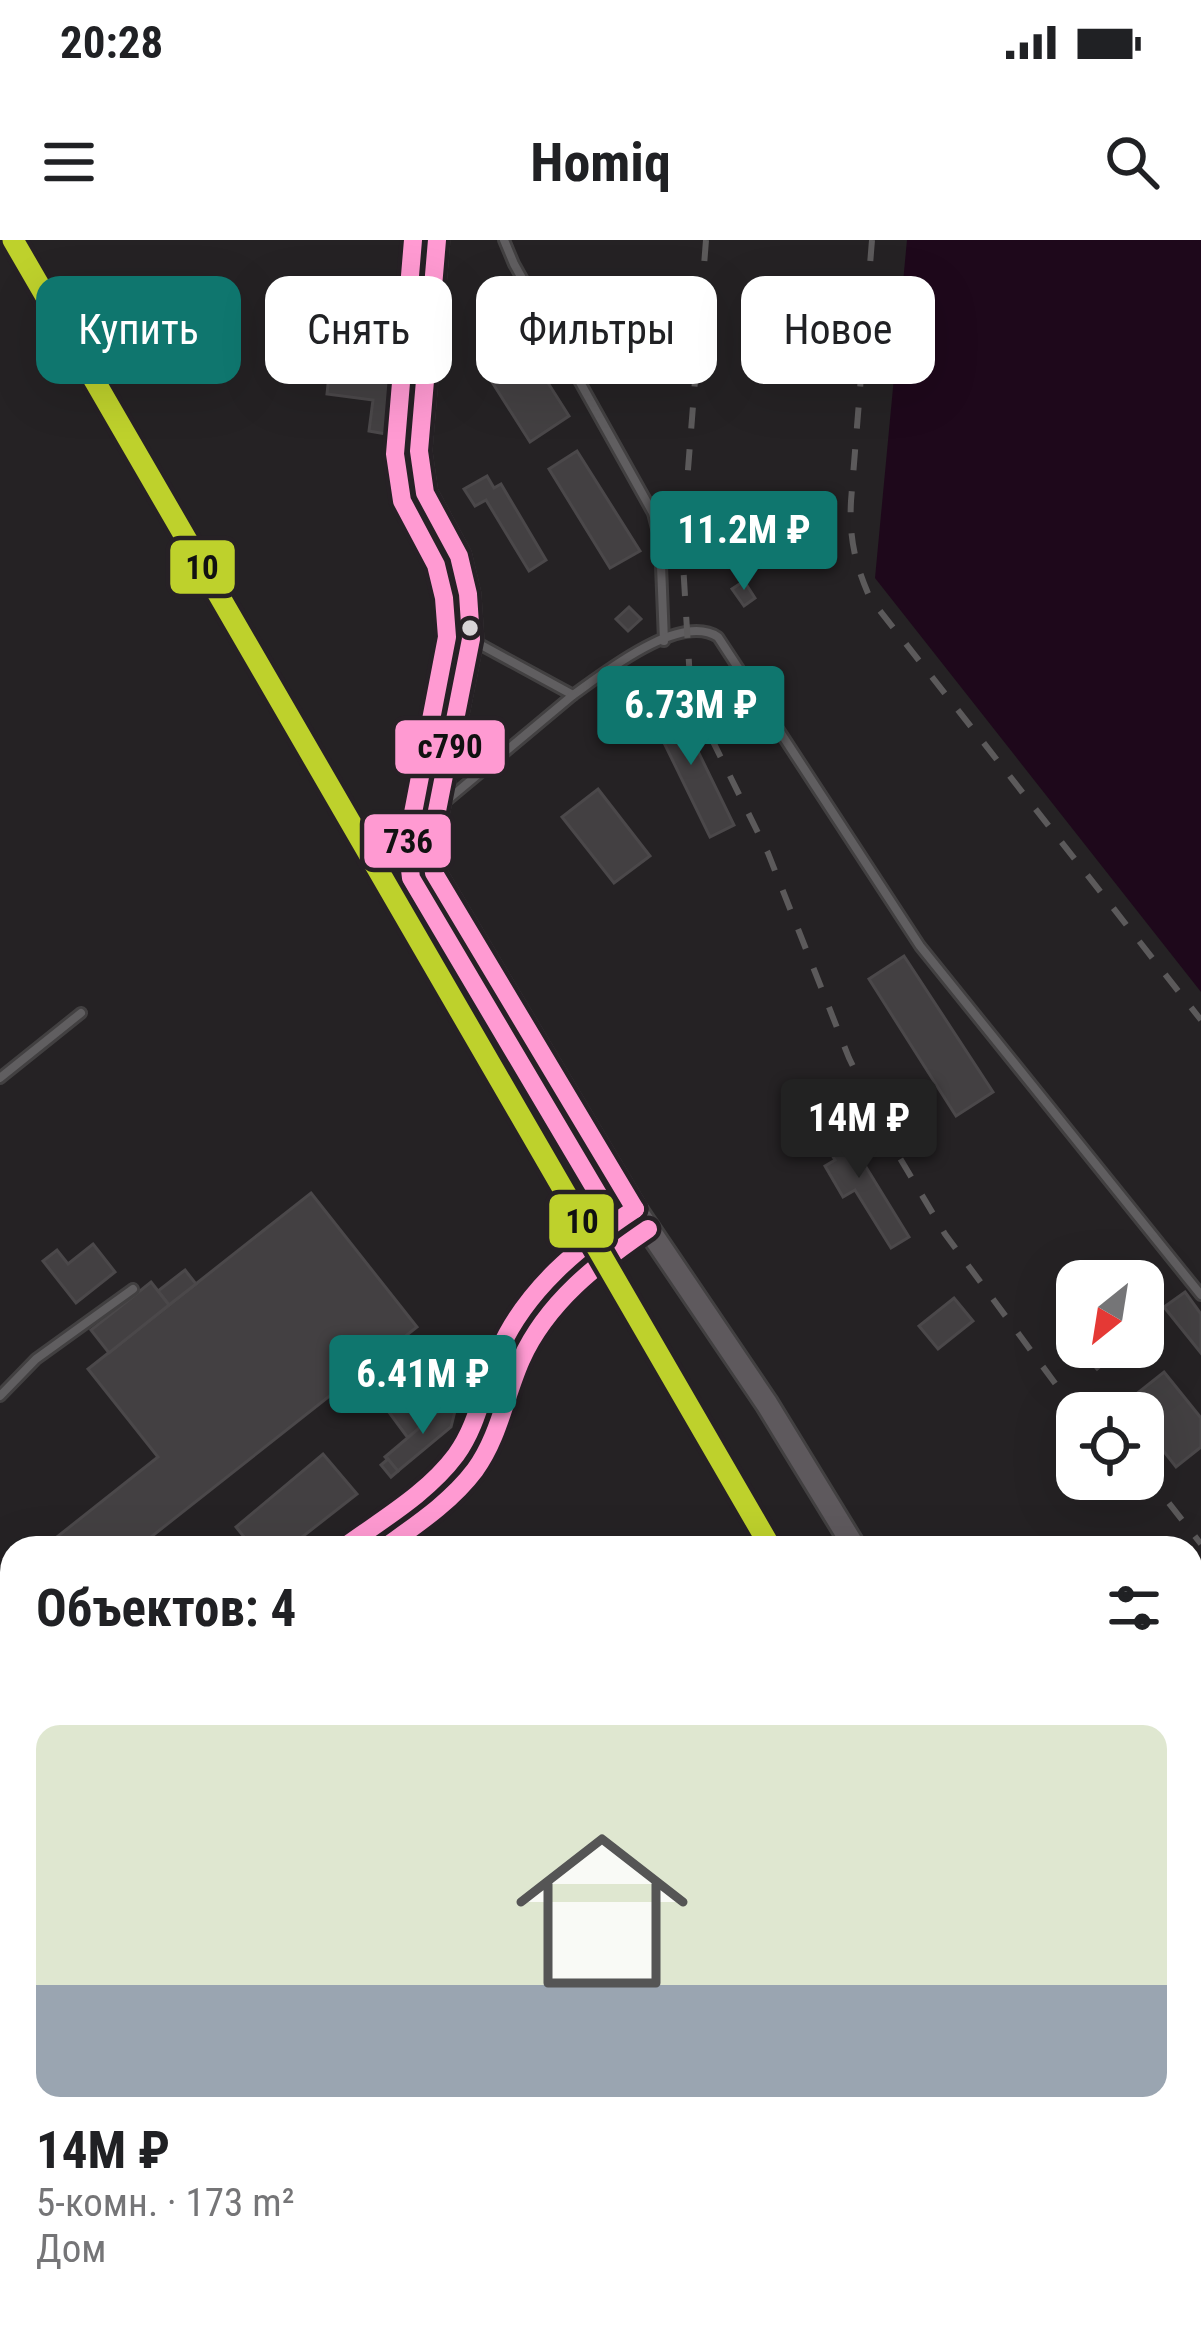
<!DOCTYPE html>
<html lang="ru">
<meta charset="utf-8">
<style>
:root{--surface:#fff;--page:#f6f6f6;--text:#202124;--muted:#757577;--line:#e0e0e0;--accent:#0f766e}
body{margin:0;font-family:"Roboto Condensed",sans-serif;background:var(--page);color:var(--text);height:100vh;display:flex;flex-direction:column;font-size:45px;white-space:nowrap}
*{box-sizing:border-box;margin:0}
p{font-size:39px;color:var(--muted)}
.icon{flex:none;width:66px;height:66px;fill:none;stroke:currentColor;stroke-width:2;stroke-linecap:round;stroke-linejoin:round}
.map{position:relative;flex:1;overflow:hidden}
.sheet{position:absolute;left:0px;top:1296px;width:1203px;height:807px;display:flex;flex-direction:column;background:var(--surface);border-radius:36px 36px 0 0;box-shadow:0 12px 48px #0002}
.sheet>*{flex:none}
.guide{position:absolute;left:36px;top:36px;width:1131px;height:108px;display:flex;gap:24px}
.needle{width:78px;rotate:210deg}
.buttons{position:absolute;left:1056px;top:1020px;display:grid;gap:24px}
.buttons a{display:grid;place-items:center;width:108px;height:108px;border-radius:24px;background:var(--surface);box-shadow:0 12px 48px #0002;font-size:60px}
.price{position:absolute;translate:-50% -102px;padding:0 27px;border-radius:12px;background:var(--accent);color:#fff;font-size:39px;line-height:78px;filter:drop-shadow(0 3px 6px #0008)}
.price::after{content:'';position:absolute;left:50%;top:72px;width:36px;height:27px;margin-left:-18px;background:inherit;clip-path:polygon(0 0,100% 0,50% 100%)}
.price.current{background:#222;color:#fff}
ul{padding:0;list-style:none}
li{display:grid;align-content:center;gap:24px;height:636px;padding:0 36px}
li+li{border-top:3px solid var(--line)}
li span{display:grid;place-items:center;height:372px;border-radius:24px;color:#555}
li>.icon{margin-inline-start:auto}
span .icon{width:216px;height:216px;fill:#fffc;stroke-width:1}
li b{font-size:51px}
h2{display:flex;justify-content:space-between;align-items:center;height:144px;padding:0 36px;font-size:51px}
.pill{padding:0 42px;border-radius:24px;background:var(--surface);box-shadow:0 12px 48px #0002;font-size:42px;line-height:108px}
.pill.current{background:var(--accent);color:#fff}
.status{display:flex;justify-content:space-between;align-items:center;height:84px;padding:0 60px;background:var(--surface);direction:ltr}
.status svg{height:33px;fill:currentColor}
header{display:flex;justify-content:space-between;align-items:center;height:156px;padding:0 36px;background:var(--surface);font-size:54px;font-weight:700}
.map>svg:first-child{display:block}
.water{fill:#1e081b}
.building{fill:#434042;stroke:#4b484a;stroke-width:3}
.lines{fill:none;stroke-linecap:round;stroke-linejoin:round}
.service-casing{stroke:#424041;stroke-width:14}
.tertiary-casing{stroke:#424041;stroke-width:22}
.secondary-casing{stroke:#424041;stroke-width:27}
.service{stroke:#605e60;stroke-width:8}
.tertiary{stroke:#605e60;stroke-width:16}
.secondary{stroke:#5e595d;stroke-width:21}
.rail{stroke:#5c5a5b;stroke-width:6;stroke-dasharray:21 21;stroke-linecap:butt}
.bus-1-casing{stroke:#262125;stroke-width:27}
.bus-2-casing{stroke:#262125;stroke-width:27}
.bus-1{stroke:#ff9ad2;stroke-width:18}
.bus-2{stroke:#ff9ad2;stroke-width:18}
.metro-1-casing{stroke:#262125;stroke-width:30}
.metro-1{stroke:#bed12c;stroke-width:21}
.bus-dot{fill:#d8d5d7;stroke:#262125;stroke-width:4.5}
.line-badge{stroke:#262125;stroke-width:4.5}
.pale-badge-label{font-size:33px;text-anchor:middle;font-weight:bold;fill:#111}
</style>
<div class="status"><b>20:28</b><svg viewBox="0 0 49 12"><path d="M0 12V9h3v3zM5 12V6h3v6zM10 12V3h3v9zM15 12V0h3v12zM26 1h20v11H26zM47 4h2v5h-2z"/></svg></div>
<header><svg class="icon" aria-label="menu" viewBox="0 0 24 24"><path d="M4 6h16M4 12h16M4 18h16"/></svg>Homiq<svg class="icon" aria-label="search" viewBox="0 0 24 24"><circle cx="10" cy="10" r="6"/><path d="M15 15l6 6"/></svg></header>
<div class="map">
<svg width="1201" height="2102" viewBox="0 0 1201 2102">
<rect width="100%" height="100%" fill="#252224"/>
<path class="water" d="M907,0H1201V752L875,338Z"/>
<g class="building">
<path d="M384,50L406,52L386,194L369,191L373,160L327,154L337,60L353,61L352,74L382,77Z"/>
<path d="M524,105L569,176L530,202L485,131Z"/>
<path d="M577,211L640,311L610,328L549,229Z"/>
<path d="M487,236L494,248L501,244L546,320L529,331L486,260L475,266L464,249Z"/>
<path d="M744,341L755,358L744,366L732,349Z"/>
<path d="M629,367L641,379L628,391L616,379Z"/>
<path d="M672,458L734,585L710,597L648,470Z"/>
<path d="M598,549L650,616L614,643L562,577Z"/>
<path d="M904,716L993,852L956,876L869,739Z"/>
<path d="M834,875L909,997L891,1008L855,950L843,957L825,926L835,920L815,887Z"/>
<path d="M311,953L417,1087L137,1308H43L158,1217L88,1129Z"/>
<path d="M93,1004L115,1032L76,1063L43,1021L57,1010L68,1024Z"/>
<path d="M185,1030L196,1044L169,1065L158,1051Z"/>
<path d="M151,1042L169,1065L109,1113L91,1090Z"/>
<path d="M1185,1052L1201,1074V1113L1164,1067Z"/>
<path d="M954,1058L973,1081L938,1109L919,1086Z"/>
<path d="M1078,1107H1122L1097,1129Z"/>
<path d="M425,1118L442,1139L456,1128L471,1145L408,1198L377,1156Z"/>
<path d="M1164,1132L1201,1178V1207L1176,1227L1143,1185V1173H1133L1125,1163Z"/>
<path d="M451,1161L456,1167L451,1187L398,1231L385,1217Z"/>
<path d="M323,1214L357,1254L288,1308H253L236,1287Z"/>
<path d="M388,1219L398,1231L391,1237L381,1225Z"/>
<path d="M12,1333V1388L0,1373V1351L7,1345L3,1340Z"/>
<path d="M1201,1371V1437L1191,1424V1378Z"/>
<path d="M0,1509L12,1524L0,1533Z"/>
<path d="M0,1746L12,1762V1772L0,1782Z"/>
<path d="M41,2091H149L166,2102H34Z"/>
<path d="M458,2091H587L596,2102H466Z"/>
<path d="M587,2091H663L649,2102H596Z"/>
<path d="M736,2091H807L815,2102H722Z"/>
<path d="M891,2091L902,2102H878Z"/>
</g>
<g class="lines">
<defs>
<g id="service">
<path d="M504,0L514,24L653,273L660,300L664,401"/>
<path d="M472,400L573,455C604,433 680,372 718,397L920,706L1201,1055"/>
<path d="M445,562L573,455"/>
<path d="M0,838L81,773"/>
<path d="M0,1156L36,1119L133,1049"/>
</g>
<g id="tertiary">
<path d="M343,1308C378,1281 442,1243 463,1204C481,1172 487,1133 504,1100C531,1045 584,1002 635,969"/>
<path d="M0,1573L12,1564"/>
<path d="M0,1960L12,1966"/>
<path d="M243,2091L263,2102"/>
</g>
<g id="secondary">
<path d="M437,0L419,211L425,253L459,316L468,354L471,399L436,576L431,608L434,633L635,969L767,1164L855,1308"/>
<path d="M1191,1867L1201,1882"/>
</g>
</defs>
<use href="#service" class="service-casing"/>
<use href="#tertiary" class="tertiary-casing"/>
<use href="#secondary" class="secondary-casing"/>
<use href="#service" class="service"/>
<use href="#tertiary" class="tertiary"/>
<use href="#secondary" class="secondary"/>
<g class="rail">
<path d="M706,0L682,306L691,457L768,613L849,818L888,898L945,994L1077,1173"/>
<path d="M872,0L851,261C849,298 855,324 870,358L1201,780"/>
<path d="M1143,1230L1201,1304"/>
</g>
<defs>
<g id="bus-1">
<path d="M437,0L419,211L425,253L459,316L468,354L471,399L436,576L431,608L434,633L635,969"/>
<path d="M343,1308C381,1280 427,1254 456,1215C478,1185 483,1147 498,1113C525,1050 579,1006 635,969"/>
</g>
<g id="bus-2">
<path d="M413,0L395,214L402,261L436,325L444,358L447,397L407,604L411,638L614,981"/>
<path d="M384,1308C416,1285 451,1262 475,1230C499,1197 505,1156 521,1120C547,1062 598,1023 648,989"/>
</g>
</defs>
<use href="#bus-1" class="bus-1-casing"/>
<use href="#bus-2" class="bus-2-casing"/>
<use href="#bus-1" class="bus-1"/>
<use href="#bus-2" class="bus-2"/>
<defs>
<path id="metro-1" d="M13,0L771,1308"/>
</defs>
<use href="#metro-1" class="metro-1-casing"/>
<use href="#metro-1" class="metro-1"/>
</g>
<circle class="bus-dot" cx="470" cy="388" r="10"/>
<g class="line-badge">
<rect x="168" y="298" width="69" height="58" rx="12" fill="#bed12c"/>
<rect x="393" y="478" width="114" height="58" rx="12" fill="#ff9ad2"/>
<rect x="362" y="572" width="91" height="58" rx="12" fill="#ff9ad2"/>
<rect x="547" y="952" width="69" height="58" rx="12" fill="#bed12c"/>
</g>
<g class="pale-badge-label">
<text x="202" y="339">10</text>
<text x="450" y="518">с790</text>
<text x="408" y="613">736</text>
<text x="582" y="993">10</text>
</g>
</svg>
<div class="buttons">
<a><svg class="needle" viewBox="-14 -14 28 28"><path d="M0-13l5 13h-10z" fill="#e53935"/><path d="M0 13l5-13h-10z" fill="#757577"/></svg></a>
<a><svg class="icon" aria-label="locate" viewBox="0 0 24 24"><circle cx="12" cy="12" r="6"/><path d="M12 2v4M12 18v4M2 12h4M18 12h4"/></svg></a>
</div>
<b class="price" style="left:744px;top:353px">11.2M ₽</b>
<b class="price" style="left:691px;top:528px">6.73M ₽</b>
<b class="price current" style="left:859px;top:941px">14M ₽</b>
<b class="price" style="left:423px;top:1197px">6.41M ₽</b>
<div class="guide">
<a class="pill current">Купить</a>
<a class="pill">Снять</a>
<a class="pill">Фильтры</a>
<a class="pill">Новое</a>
</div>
<section class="sheet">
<h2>Объектов: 4<svg class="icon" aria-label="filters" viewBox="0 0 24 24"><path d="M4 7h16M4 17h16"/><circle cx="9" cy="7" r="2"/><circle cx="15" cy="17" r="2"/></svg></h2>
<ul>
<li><span style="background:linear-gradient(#dfe7d0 70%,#9aa5b1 0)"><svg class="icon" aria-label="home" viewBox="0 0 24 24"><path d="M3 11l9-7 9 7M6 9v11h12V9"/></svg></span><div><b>14M ₽</b><p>5-комн. · 173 m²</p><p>Дом</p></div></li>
</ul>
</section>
</div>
